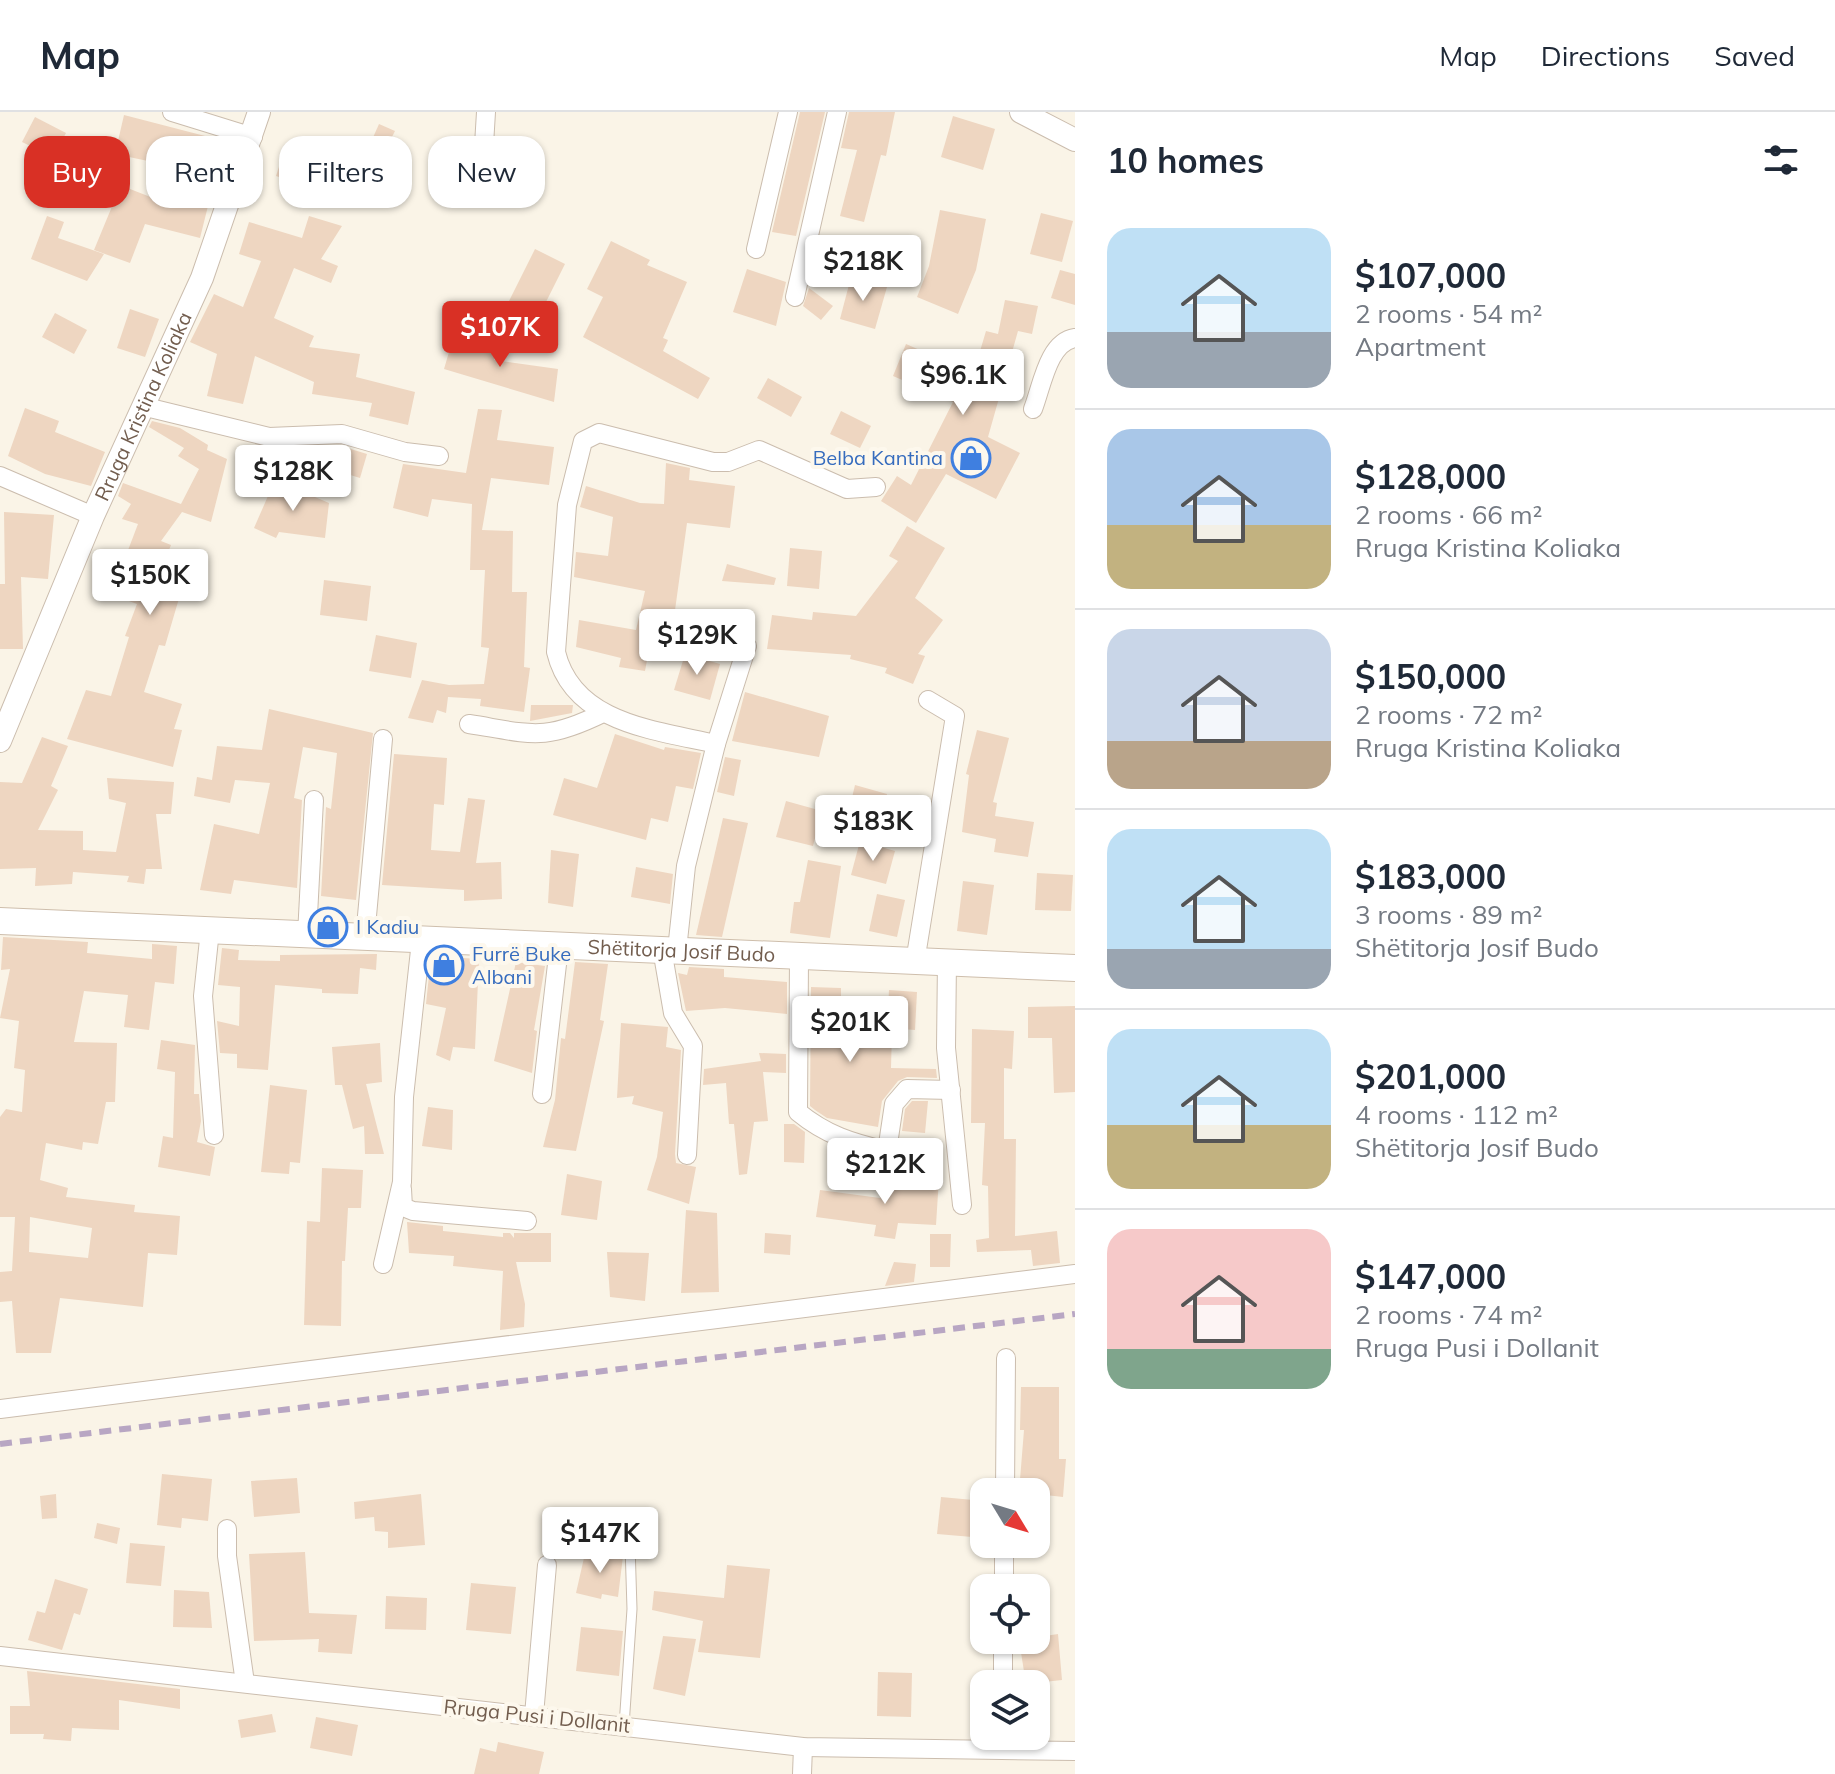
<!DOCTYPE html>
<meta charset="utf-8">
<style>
:root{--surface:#fff;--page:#f6f6f7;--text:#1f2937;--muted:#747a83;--line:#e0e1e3;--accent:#d93025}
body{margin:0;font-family:Mulish,sans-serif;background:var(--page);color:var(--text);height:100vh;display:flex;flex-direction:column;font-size:30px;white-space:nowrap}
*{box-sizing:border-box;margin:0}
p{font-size:26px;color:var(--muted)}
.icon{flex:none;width:44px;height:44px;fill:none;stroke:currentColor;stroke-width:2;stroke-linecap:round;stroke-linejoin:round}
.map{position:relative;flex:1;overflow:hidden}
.details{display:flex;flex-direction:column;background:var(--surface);width:760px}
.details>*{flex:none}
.guide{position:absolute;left:24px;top:24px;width:760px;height:72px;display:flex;gap:16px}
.needle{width:52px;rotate:128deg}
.tools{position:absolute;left:970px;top:1366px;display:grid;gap:16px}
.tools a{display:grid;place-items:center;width:80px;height:80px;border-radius:16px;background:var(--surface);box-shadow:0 2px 6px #0004;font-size:40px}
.price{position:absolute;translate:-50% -68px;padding:0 18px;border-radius:8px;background:#fff;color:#222;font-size:26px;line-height:52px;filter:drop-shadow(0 2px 4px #0008)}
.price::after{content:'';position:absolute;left:50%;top:48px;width:24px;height:18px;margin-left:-12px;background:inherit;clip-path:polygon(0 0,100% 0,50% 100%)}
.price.on{background:var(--accent);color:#fff}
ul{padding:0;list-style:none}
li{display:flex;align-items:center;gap:24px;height:200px;padding:0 32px}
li+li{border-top:2px solid var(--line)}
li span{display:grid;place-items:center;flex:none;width:224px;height:160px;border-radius:24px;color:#555}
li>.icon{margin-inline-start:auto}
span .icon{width:96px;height:96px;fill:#fffc;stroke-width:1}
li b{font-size:34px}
h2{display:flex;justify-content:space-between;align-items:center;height:96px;padding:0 32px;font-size:34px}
.tag{padding:0 28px;border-radius:24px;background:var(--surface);box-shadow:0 2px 6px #0004;font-size:28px;line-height:72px}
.tag.on{background:var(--accent);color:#fff}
header{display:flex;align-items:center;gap:48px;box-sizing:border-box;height:112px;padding:0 40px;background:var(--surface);border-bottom:2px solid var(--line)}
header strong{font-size:38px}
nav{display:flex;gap:44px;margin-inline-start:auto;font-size:28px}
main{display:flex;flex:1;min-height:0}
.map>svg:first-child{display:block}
.building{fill:#eed6c1;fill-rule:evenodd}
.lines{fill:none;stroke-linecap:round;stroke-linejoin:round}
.service-casing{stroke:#cbbdae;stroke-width:11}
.minor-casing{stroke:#cbbdae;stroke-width:20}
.tertiary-casing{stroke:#cbbdae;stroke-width:24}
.secondary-casing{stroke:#cebeac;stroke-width:28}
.service{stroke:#fff;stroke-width:9}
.minor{stroke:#fff;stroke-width:18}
.tertiary{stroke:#fff;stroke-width:22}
.secondary{stroke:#fff;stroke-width:26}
.rail{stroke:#b8a6c3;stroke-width:6;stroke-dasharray:12 8;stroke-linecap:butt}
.labels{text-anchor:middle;stroke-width:8;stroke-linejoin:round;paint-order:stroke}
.street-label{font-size:20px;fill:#725d4e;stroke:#fdf8ed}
.shop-label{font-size:20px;fill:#366cbe;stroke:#fdf8ed;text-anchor:start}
</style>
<header>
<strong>Map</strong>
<nav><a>Map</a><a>Directions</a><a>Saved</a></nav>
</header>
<main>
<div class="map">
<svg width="1075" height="1662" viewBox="0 0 1075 1662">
<rect width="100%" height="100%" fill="#faf4e7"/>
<g class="building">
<path d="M800,0H825L796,124L772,120Z"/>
<path d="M849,0H895L886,44L881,43L864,110L840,104L857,38L841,36Z"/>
<path d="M124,3L232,31L216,75L213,74L200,126L145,112L130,151L94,138L113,92L74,77L66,93L43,81L50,66L42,62L49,48L96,70L100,71L102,66L153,86L162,52L115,42Z"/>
<path d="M953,4L995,17L983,58L941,45Z"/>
<path d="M35,5L66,21L53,45L22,30Z"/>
<path d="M379,12L395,19L386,37L371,30Z"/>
<path d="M287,30L334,45L323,79L276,64Z"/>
<path d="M940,98L986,107L976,158L958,202L917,185L929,154Z"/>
<path d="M1041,101L1073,109L1062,150L1030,142Z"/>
<path d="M47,104L64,110L58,126L104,142L87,169L31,147Z"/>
<path d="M309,104L342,114L321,147L338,154L331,171L294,156L274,206L314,224L309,235L360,242L356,265L415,280L408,313L369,304L372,291L312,282L314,270L255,244L243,292L207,284L217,242L190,230L214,182L243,195L261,149L239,142L249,110L302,126Z"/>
<path d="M611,129L650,148L647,153L687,170L663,226L668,228L663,239L710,266L698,287L583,225L603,185L587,177Z"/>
<path d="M535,137L565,152L538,206L508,191Z"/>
<path d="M747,157L786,170L776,214L733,200Z"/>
<path d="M1060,158L1075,162V193L1051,186Z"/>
<path d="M851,165L887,175L875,217L840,207Z"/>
<path d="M809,176L833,194L821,208L803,194Z"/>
<path d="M1005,188L1038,194L1032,222L1018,219L988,325L1020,341L996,387L946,362L916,411L881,389L897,364L911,373L953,290L893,264L906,232L945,249L940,259L972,266L986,219L998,222Z"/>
<path d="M130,197L159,207L145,245L117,236Z"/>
<path d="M55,201L87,218L74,242L42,225Z"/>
<path d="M454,223L497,236L494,248L558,257L554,290L444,257Z"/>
<path d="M768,266L802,285L791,305L757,286Z"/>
<path d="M25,296L59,309L55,320L105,340L91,374L45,362L8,344Z"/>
<path d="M478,297L502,298L497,328L554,335L549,373L491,366L482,418L513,419L512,480H527L524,555L530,556L524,600L480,594L481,587L448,585L446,601L437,598L433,611L408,606L422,568L449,573L484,572L489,536L481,535L485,458H470L472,392L432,387L428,405L393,396L403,352L466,361Z"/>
<path d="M841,299L871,314L860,336L830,322Z"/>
<path d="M152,309L180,316L208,333L207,338L227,347L211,410L182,400L161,429L171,433L161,458L185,466L165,534L159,533L144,580L182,592L174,617L182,618L173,655L67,627L86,578L111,584L129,525L125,524L137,492L129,489L141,458L122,454L138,412L122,407L131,392L118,384L123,371L181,392L199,357L178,344L184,336L149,315Z"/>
<path d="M341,334L367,342L360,366L318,353L324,335Z"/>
<path d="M666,351L690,356L689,368L735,374L730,416L687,411L672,520L653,516L645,559L619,555L621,546L576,535L579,508L636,518L645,479L574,465L576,440L608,444L613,405L580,395L586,374L640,391L664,392Z"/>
<path d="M275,368L329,391L325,426L279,420L276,426L254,416Z"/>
<path d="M4,400L54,403L48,467L21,465L23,537H0V472H5Z"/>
<path d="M907,414L945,436L915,486L943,508L918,542L925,544L913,572L885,561L887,556L850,547L851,543L767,537L772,503L812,508L813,500L856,504L898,449L889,444Z"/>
<path d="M790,436L822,439L819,477L787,474Z"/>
<path d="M727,452L776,466L774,473L722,469Z"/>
<path d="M324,468L371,474L367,509L320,503Z"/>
<path d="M376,523L417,531L411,566L369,559Z"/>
<path d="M685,542L720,552L710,588L674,578Z"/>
<path d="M745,580L829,604L819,645L732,629Z"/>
<path d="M531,593H573L572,601L530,609Z"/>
<path d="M269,597L373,621L356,788L321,784L326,695L331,697L337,641L303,635L294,686L302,688L297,776L234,768L231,782L200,778L214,712L259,722L270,671L235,668L230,691L194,684L197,665L212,668L217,634L262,638Z"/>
<path d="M977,618L1009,626L993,690L997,691L995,704L1034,710L1028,745L994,740L996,727L962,720L969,663L966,662Z"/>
<path d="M615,622L664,638L665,635L701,641L693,677L676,674L668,710L651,706L646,728L553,703L564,666L597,676Z"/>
<path d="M42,625L68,634L51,674L58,678L38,718L83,719V738L116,740L126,691L109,687L107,666L174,670L171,702H156L162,757H146L144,772L127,770L129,764L73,760L72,772L35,774L36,756L0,757V670L22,671Z"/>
<path d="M394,642L447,646L444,693L434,692L431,738L460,740L468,686L485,688L476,751L501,750L502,787L464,789V778L382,773Z"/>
<path d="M725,645L741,648L734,684L717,680Z"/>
<path d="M855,673L887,682L875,726L844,719Z"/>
<path d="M786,689L822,699L813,734L776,725Z"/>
<path d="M723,706L748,711L722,825L696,823Z"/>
<path d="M860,729L895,739L886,772L851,763Z"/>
<path d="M551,738L579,742L573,795L548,791Z"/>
<path d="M808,748L841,754L830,826L790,821L794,790H800Z"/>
<path d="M636,755L673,762L670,792L631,785Z"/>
<path d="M1037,761L1073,763L1071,799L1035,798Z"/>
<path d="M963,769L994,773L987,823L957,819Z"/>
<path d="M877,782L905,788L897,825L869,819Z"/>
<path d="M3,825L88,830L87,841L152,847V832L177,834L174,872L155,870L149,918L124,915L128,883L84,879L74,930L117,931L115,990H106L98,1032L83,1030L82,1038L46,1031L40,1068L68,1076L66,1085L135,1093L134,1100L180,1104L177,1143L148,1141L143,1195L60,1186L51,1241H16L12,1189L0,1190V1160L12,1159L15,1105H0V1005L6,997L22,1000L25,958L14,956L19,909L0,906L10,857L1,858ZM30,1105L92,1116L88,1146L29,1140Z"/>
<path d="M222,836L239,838L238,848L280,849V843L377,842L376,858L360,856L358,882L322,881V877L275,873L268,958L237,956V942L220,941L217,909L239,914L240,875L218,873Z"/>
<path d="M431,844L479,847L475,937L453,935L450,949L436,943L446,896L426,892Z"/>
<path d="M516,850L545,854L534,918L537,919L532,961L494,949Z"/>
<path d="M575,850L608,852L600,908L604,909L576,1039L543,1035L555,988L561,926L565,927Z"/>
<path d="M689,855L724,857V865L787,870V902L725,896L686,899L678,861L687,863Z"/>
<path d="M811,875L841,876V902L845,917L892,919L891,956L936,957L937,966L907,965L898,969L882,989L878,1015L827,1006L815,998L810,994Z"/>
<path d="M889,878L917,880L915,918L887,916Z"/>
<path d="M1075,894V980L1054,981L1052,926H1028V895Z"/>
<path d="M621,911L668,915L666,935L681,938L675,1042L676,1051L696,1055L689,1092L647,1078L657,1045L663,1000L632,992L634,984L617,986Z"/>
<path d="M972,917L1014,919L1012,957L1004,956V1027H1016L1015,1124L1057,1119L1060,1151L1033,1154L1031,1138L977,1140L976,1128L989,1126L988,1074L982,1073L985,1011H971Z"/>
<path d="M161,928L195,933L194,982H199L201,1009L197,1030L215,1035L210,1064L158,1055L163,1024L173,1026L175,960L157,957Z"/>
<path d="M380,931L382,970L366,972L384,1042H365L364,1014L353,1017L342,973H335L332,935Z"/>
<path d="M759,941L786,942V961L763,960L768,1009L754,1010L747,1062L739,1063L734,1012H729L726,971L703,973L704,957L761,949Z"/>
<path d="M270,973L307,978L300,1051L290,1050L289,1062L261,1060Z"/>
<path d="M912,989H928L925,1021L902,1019L905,997Z"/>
<path d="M428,995L453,998L452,1038L422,1034Z"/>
<path d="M784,1012H794L805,1020L804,1051L784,1050Z"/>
<path d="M322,1056L363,1058L361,1096H348L345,1149H342L341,1214L304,1213L307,1109L320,1110Z"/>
<path d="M567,1062L602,1069L597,1108L561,1103Z"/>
<path d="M883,1065L917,1071L918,1065L939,1066L936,1113L898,1111L895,1127L874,1124L876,1113L816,1105L820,1078L880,1086Z"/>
<path d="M686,1098L717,1101L719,1180L681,1181Z"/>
<path d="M407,1110L443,1114V1119L503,1125V1121H510L514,1126V1121H551V1150H516L525,1192L524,1215L500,1218L503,1159L453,1154L454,1144L409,1141Z"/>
<path d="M765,1121L791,1123L790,1143L764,1141Z"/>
<path d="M930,1122H951L950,1155H930Z"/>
<path d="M607,1140L649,1141L645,1189L610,1185Z"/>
<path d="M894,1150L916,1152L914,1170L885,1174Z"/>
<path d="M1021,1275H1059V1347H1066L1063,1385L1019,1380L1024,1318H1020Z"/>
<path d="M162,1362L212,1367L208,1409L182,1406L181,1416L157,1413Z"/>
<path d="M297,1366L300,1401L254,1405L251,1369Z"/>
<path d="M56,1382L57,1406L42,1407L40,1384Z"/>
<path d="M421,1382L425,1433L388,1436V1420L375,1419L374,1405L355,1407L354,1390Z"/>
<path d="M941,1385L984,1389V1426L937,1422Z"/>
<path d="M97,1411L120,1416L117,1432L94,1426Z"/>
<path d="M130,1431L165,1434L161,1474L126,1471Z"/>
<path d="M586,1437L623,1444L618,1485L602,1482L601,1487L576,1481Z"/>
<path d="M305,1440L309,1501L357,1503L352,1542L318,1540L319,1527L254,1529L249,1442Z"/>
<path d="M727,1453L770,1457L760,1546L698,1540L703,1509L652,1498L654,1479L724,1486Z"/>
<path d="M55,1467L88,1477L80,1503L74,1501L62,1538L28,1528L37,1499L45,1501Z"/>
<path d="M471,1471L516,1475L511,1522L466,1518Z"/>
<path d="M174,1478L209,1480L212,1516L173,1515Z"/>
<path d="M386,1484L427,1486L426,1518L385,1517Z"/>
<path d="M581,1515L623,1519L619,1564L576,1559Z"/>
<path d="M1058,1522L1062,1568L1026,1572L1019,1528Z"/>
<path d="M663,1524L696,1527L685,1584L653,1577Z"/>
<path d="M27,1559L180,1577V1597L119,1588V1618L72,1616L71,1629L43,1627L44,1622H10V1594H30Z"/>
<path d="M878,1560L912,1561L911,1605L877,1604Z"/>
<path d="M272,1602L276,1620L241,1626L238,1608Z"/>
<path d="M316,1605L358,1613L352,1644L310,1636Z"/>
<path d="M498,1630L544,1640L539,1662H474L480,1636L496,1640Z"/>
</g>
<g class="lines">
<defs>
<path id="service" d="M624,1614L632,1497L630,1433"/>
<g id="minor">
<path d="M172,0L253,25"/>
<path d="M484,33L486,0"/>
<path d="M756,137L788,0"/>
<path d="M795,185L837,0"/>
<path d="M146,295L269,325L342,322L405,340L439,344"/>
<path d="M1033,297C1042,274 1048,230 1075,226"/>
<path d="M0,364L93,404"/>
<path d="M469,612C532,622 544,630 603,601"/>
<path d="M716,632C654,618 573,611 556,540L567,393L583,329L599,321L713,350H728L759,338L847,377L876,375"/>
<path d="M210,818L203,884L214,1023"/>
<path d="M307,823L314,688"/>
<path d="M365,826L383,627"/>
<path d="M662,837L673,901L693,934L687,1043"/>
<path d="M677,838L686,754L716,632L747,534L741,528L699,513"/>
<path d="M799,845L798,1000C826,1023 852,1031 887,1039L894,992L907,977L951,978"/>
<path d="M947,848L946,936L962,1093"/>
<path d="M915,850L955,604L928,588"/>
<path d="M542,982L559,835"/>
<path d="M402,1077L403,1095L413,1099L527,1109"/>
<path d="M383,1152L402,1070L404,985L421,829"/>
<path d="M0,1297L1075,1162"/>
<path d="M1005,1380L1006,1246"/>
<path d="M227,1417V1444L245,1571"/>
<path d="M1004,1476V1432"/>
<path d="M0,1544L803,1635L1075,1639"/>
<path d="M1003,1572V1528"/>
<path d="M534,1603L547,1453"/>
<path d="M802,1662L803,1635"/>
</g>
<g id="tertiary">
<path d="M1021,0L1075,28"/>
<path id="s1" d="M0,629L93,404L202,166L259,0"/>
</g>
<g id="secondary">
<path id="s2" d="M0,809L1075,856"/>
</g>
</defs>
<use href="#service" class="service-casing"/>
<use href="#minor" class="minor-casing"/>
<use href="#tertiary" class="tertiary-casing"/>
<use href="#secondary" class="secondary-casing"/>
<use href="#service" class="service"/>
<use href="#minor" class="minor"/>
<use href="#tertiary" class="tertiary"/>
<use href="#secondary" class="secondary"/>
<path class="rail" d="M0,1332L1075,1202"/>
</g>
<defs>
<symbol id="shop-ring" viewBox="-11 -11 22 22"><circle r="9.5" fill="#fdf8ed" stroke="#3f7fe0" stroke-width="1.5"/><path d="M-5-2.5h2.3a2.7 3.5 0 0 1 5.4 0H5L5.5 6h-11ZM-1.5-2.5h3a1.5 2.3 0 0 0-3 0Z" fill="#3f7fe0"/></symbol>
</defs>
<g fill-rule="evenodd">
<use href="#shop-ring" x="949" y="324" width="44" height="44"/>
<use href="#shop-ring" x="306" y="793" width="44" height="44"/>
<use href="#shop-ring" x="422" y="831" width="44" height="44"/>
</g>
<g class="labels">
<g class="street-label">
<text dy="7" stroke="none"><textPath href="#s1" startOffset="364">Rruga Kristina Koliaka</textPath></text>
<text dy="7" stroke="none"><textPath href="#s2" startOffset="682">Shëtitorja Josif Budo</textPath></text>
<text transform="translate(537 1604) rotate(6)" y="7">Rruga Pusi i Dollanit</text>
</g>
<g class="shop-label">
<text x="943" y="353" text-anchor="end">Belba Kantina</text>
<text x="356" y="822">I Kadiu</text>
<text x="472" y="849">Furrë Buke<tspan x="472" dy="23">Albani</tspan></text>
</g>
</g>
</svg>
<div class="tools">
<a><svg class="needle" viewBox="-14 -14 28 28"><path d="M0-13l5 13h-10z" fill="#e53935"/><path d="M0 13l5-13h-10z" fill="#747a83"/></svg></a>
<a><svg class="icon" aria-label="locate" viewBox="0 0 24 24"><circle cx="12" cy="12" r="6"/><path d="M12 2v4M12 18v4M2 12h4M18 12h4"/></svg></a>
<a><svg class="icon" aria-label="layers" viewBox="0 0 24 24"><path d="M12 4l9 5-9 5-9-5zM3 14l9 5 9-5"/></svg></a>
</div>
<b class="price" style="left:863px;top:191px">$218K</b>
<b class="price on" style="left:500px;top:257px">$107K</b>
<b class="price" style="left:963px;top:305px">$96.1K</b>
<b class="price" style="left:293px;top:401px">$128K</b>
<b class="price" style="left:150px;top:505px">$150K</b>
<b class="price" style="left:697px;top:565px">$129K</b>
<b class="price" style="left:873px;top:751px">$183K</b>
<b class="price" style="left:850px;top:952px">$201K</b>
<b class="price" style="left:885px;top:1094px">$212K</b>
<b class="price" style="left:600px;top:1463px">$147K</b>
<div class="guide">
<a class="tag on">Buy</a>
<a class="tag">Rent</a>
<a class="tag">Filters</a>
<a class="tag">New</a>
</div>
</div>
<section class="details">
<h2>10 homes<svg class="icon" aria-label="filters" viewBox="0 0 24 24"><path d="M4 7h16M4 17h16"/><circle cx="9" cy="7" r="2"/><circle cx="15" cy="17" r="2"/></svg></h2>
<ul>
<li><span style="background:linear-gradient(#bfe0f5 65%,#9aa5b1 0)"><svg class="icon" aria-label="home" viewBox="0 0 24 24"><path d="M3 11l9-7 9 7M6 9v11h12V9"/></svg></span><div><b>$107,000</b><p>2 rooms · 54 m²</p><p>Apartment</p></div></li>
<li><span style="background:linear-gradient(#a9c7e8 60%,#c2b280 0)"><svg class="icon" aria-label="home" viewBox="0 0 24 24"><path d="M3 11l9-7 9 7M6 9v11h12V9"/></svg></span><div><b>$128,000</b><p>2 rooms · 66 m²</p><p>Rruga Kristina Koliaka</p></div></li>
<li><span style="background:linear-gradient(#c9d6e8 70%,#b9a48a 0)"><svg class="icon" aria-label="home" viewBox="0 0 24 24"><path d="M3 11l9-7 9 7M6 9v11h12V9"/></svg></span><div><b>$150,000</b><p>2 rooms · 72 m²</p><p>Rruga Kristina Koliaka</p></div></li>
<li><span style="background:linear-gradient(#bfe0f5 75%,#9aa5b1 0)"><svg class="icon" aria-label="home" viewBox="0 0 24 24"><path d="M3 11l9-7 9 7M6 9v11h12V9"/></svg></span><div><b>$183,000</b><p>3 rooms · 89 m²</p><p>Shëtitorja Josif Budo</p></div></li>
<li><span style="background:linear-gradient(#bfe0f5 60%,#c2b280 0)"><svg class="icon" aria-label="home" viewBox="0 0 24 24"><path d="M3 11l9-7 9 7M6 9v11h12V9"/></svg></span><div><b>$201,000</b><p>4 rooms · 112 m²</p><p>Shëtitorja Josif Budo</p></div></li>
<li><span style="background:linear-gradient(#f6c9c9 75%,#7fa58c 0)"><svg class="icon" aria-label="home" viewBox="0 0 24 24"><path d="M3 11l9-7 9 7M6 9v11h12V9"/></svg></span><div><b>$147,000</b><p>2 rooms · 74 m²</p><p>Rruga Pusi i Dollanit</p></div></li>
</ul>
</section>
</main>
